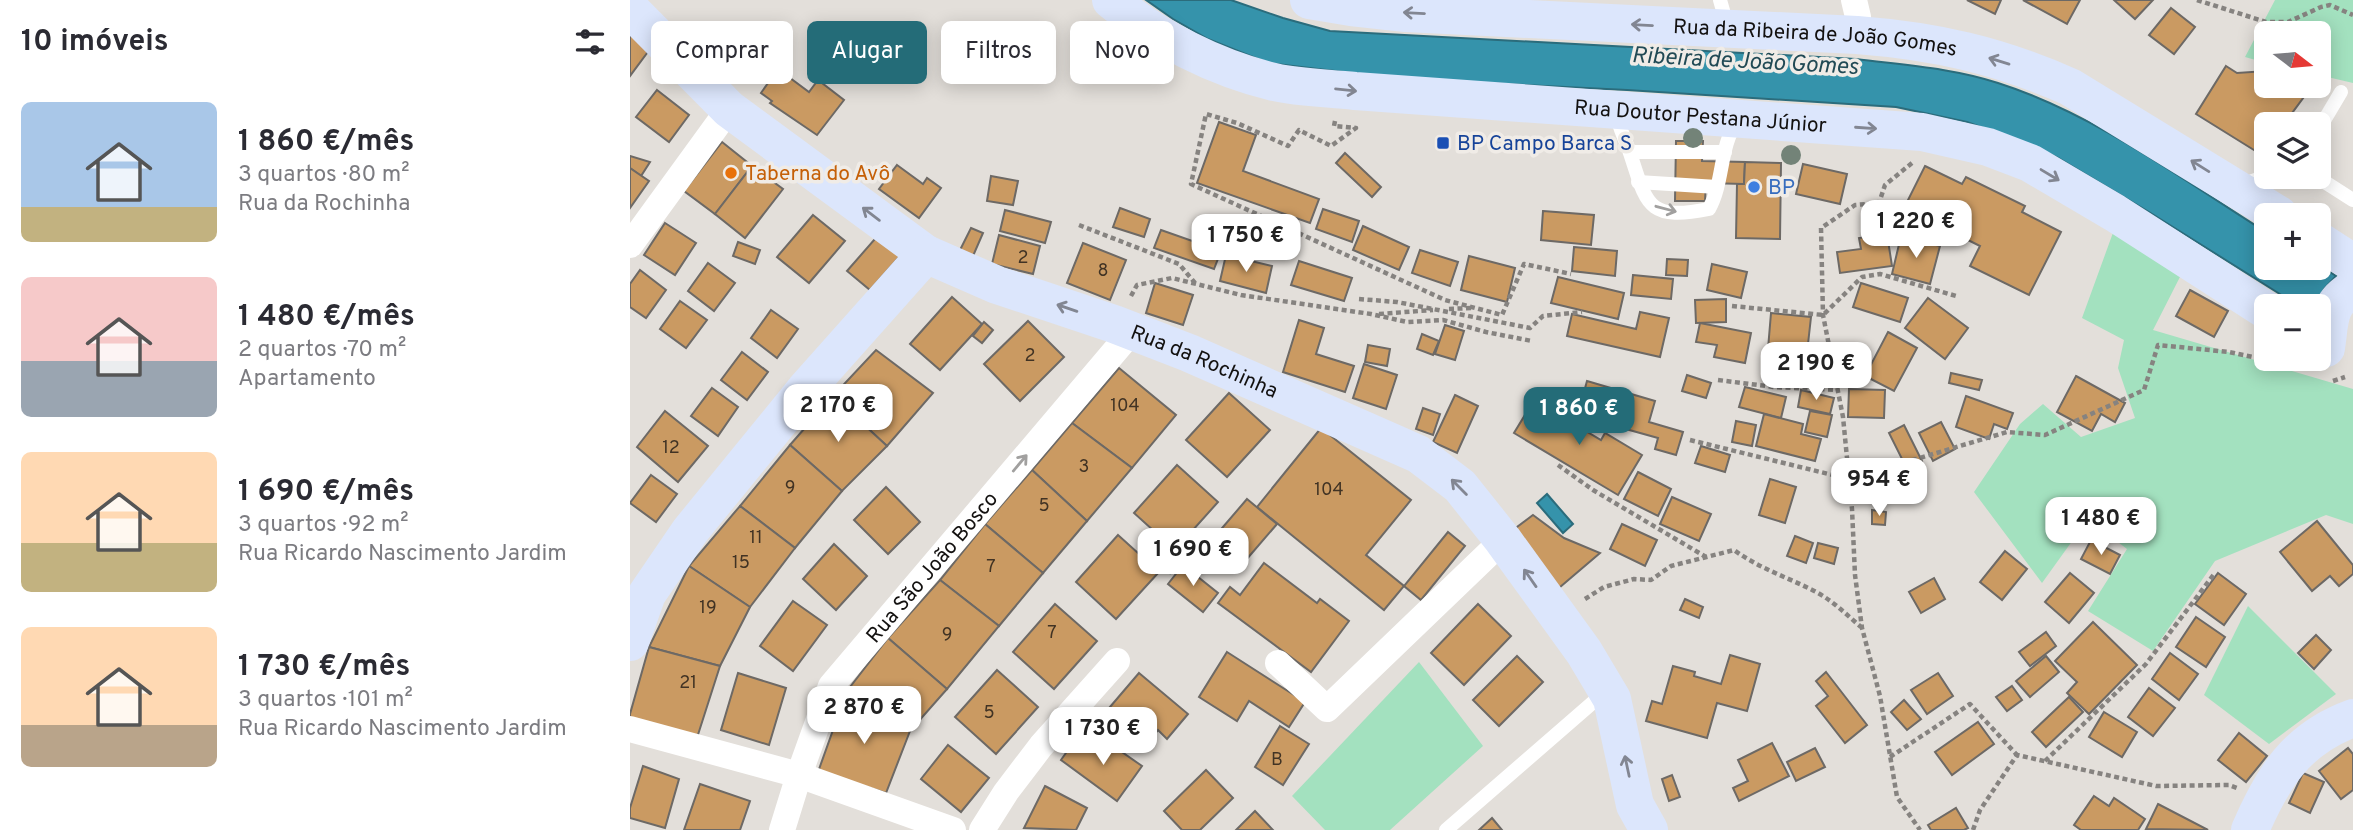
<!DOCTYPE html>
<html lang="pt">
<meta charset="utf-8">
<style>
:root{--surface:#fff;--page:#f2f2f3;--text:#2b2b33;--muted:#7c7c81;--accent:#246c78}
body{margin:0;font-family:Overpass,sans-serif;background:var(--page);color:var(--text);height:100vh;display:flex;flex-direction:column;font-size:26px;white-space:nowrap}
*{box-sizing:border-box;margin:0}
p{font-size:23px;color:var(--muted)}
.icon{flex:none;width:38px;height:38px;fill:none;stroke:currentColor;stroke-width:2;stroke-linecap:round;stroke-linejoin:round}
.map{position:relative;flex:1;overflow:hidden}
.drawer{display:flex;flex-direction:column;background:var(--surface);width:630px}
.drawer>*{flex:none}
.top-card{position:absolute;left:21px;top:21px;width:665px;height:63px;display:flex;gap:14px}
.needle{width:46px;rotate:106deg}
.controls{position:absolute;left:1624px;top:21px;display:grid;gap:14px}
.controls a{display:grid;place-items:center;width:77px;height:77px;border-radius:10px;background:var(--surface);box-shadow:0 4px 18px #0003;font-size:35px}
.price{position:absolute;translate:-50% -60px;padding:0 16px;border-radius:14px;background:#fff;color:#222;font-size:23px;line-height:46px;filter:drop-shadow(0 2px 4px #0008)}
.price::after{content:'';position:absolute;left:50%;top:42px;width:21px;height:16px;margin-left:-10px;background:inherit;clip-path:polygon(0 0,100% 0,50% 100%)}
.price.selected{background:var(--accent);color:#fff}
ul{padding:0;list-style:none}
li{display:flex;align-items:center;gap:21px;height:175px;padding:0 21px}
li span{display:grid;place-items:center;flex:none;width:196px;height:140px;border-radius:10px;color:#555}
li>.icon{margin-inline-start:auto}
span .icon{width:84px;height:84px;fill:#fffc;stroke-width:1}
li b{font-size:30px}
h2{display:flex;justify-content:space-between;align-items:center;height:84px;padding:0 21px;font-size:30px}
.tag{padding:0 24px;border-radius:10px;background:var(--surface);box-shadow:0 4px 18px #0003;font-size:24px;line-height:63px}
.tag.selected{background:var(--accent);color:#fff}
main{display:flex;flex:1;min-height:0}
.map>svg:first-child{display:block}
.green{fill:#a3e1bf}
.water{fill:#3593ab;stroke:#2b6c7c;stroke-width:2}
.building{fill:#ca9a62;stroke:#6d6965;stroke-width:2}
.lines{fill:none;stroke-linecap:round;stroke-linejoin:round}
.path{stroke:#868380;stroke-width:4.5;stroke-dasharray:5 3.5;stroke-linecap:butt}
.lane{stroke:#fff;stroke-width:14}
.street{stroke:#fff;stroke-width:26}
.secondary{stroke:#dce6fc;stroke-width:38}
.tree{fill:#738378}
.oneway{stroke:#828692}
.oneway2{stroke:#a1a09f}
.transit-dot{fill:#1a4fb4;stroke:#f0ece7;stroke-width:2.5}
.food-dot{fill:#e8710a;stroke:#f0ece7;stroke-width:2.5}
.shop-dot{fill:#3f7fe0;stroke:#f0ece7;stroke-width:2.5}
.labels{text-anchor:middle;stroke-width:7;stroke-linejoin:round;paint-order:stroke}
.number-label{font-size:18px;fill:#413324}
.street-label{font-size:21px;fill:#131110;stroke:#f0ece7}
.transit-label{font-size:21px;fill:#164399;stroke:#f0ece7;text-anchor:start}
.food-label{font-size:21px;fill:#c56008;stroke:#f0ece7;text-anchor:start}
.shop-label{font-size:21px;fill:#366cbe;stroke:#f0ece7;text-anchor:start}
.water-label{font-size:23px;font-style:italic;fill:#214a55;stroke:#f0ece7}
</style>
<main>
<section class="drawer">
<h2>10 imóveis<svg class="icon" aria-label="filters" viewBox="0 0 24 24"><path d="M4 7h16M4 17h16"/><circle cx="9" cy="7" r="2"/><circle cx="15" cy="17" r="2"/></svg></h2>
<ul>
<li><span style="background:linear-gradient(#a9c7e8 75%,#c2b280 0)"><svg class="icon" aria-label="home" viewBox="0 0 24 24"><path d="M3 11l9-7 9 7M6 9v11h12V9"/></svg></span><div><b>1 860 €/mês</b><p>3 quartos · 80 m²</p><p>Rua da Rochinha</p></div></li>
<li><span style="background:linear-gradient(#f6c9c9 60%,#9aa5b1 0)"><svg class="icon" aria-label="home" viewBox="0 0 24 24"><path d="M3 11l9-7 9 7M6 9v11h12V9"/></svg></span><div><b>1 480 €/mês</b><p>2 quartos · 70 m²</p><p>Apartamento</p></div></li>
<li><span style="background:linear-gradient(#ffd9b3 65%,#c2b280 0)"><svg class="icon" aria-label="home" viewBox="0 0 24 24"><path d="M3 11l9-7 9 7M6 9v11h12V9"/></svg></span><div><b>1 690 €/mês</b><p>3 quartos · 92 m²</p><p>Rua Ricardo Nascimento Jardim</p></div></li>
<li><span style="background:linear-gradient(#ffd9b3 70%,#b9a48a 0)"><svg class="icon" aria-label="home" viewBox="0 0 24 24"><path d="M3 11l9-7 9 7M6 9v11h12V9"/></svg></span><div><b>1 730 €/mês</b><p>3 quartos · 101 m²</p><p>Rua Ricardo Nascimento Jardim</p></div></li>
</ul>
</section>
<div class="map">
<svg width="1723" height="830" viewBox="0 0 1723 830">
<rect width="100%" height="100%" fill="#e3dfda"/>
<g class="green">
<path d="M1645,0H1723V83L1689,75V33H1636V63L1615,57Z"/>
<path d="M1484,230L1552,273L1523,330L1723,389V524L1696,515L1585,561L1523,651L1458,611L1497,549L1458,519L1412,583L1344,492L1390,424L1413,404L1451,437L1505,418L1488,368L1494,340L1452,318Z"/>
<path d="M1618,606L1706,694L1639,744L1574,695Z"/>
<path d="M789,662L853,746L760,830H695L662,796Z"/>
</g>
<g class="water">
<path d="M516,0H601L653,18L700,31L1226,59C1273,65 1323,68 1368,83C1465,114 1550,178 1636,232V268H1689V265L1706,276L1694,289L1685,306H1669L1519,212L1428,158L1405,147L1337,122L1266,107L997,90L772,79L638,63L578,39L543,19Z"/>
<path d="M917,494L943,524L933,533L907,503Z"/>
<path d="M523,542L549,560L540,573L513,555Z"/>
</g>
<g class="building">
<path d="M1337,0H1371L1365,14Z"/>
<path d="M1393,0H1450L1437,24Z"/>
<path d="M1484,0H1523L1505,19Z"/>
<path d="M1541,8L1565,27L1544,54L1519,35Z"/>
<path d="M0,26L23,45L0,76Z"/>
<path d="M85,40L92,44L93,42L111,54L100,70L76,55Z"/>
<path d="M1596,66L1607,73L1636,71V86H1672L1679,90L1654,124H1636V150L1632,155L1566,114Z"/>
<path d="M148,69L179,92L188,80L214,100L187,135L140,103L142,101L131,93Z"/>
<path d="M27,90L59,115L39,142L6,117Z"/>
<path d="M589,122L626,135L613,171L689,199L680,223L567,183Z"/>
<path d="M1046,141H1073L1072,161L1115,162L1114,184L1076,183L1075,201H1045Z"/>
<path d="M92,142L122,166L85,214L54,191Z"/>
<path d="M715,153L751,187L742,197L706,163Z"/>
<path d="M0,156L20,162L11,176L0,168Z"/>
<path d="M1115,162L1151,163L1150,239L1106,238L1107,184H1114Z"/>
<path d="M1173,164L1217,174L1210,204L1166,194Z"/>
<path d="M267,165L293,184L297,178L311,188L289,218L249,189Z"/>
<path d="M122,166L153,189L115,238L85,214Z"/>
<path d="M1295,166L1332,184L1336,177L1395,206L1392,212L1431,232L1399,295L1340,266L1350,246L1274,208Z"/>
<path d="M0,168L19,181L0,208Z"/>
<path d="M361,176L388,181L383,205L357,201Z"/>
<path d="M490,208L520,219L514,237L483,227Z"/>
<path d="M693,209L729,221L722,242L686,229Z"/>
<path d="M375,210L421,222L415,243L370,231Z"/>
<path d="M913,211L964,215L961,245L911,240Z"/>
<path d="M183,215L215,241L179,283L147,257Z"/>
<path d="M35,223L66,243L45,275L14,255Z"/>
<path d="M733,226L779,247L769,270L723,250Z"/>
<path d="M341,228L353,233L343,256L330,250Z"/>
<path d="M531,230L591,251L584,269L524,248Z"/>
<path d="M251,232L271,255L240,290L217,271Z"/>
<path d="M1257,234L1262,266L1210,273L1207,252L1231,249L1229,238Z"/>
<path d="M369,235L410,246L403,274L362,264Z"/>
<path d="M1271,236L1310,246L1300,284L1262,274Z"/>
<path d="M108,242L130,250L125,264L103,256Z"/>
<path d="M453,243L496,260L480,300L437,283Z"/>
<path d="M944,247L987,251L985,276L942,271Z"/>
<path d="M790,250L828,262L820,286L782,273Z"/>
<path d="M596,255L642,266L636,293L590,281Z"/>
<path d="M839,256L885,268L877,302L831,290Z"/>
<path d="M1037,259L1058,260L1057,276L1036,275Z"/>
<path d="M669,261L722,278L714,301L661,285Z"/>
<path d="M78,263L105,283L84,311L58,291Z"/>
<path d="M1082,264L1117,272L1111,298L1077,290Z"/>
<path d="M10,270L36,290L16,318L0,307V284Z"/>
<path d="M1003,275L1043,279L1041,299L1001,295Z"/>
<path d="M928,277L994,293L988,319L921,303Z"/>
<path d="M525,283L563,295L553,325L516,313Z"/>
<path d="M1231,283L1278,298L1270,322L1223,307Z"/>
<path d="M1560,290L1598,311L1584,337L1546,316Z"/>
<path d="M322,297L352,324L310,370L280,344Z"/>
<path d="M1298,298L1338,328L1315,359L1275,328Z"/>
<path d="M1096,299V322L1066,323L1065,300Z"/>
<path d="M50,301L77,320L56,348L30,329Z"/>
<path d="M141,310L168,329L147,358L121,338Z"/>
<path d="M1010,312L1039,318L1030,357L937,336L942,314L1006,329Z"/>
<path d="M1141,313L1181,317L1177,353L1138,349Z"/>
<path d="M669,320L694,328L686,354L724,366L715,392L653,372Z"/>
<path d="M398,321L434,357L390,401L354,364Z"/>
<path d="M354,322L363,330L352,343L343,336Z"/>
<path d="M1070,323L1121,333L1115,363L1084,357L1087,345L1066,342Z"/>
<path d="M815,325L834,331L825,360L805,354Z"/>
<path d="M1258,332L1287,348L1264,391L1235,376Z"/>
<path d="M792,334L809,341L803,355L787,349Z"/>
<path d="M738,345L760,349L757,366L735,362Z"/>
<path d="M246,350L303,393L257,446L203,396Z"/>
<path d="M112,352L138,372L117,400L91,380Z"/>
<path d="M1141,352L1171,362L1164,386L1133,376Z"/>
<path d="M734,364L767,375L756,409L723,398Z"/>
<path d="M489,368L546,415L502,468L442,423Z"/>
<path d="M1321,373L1352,380L1349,390L1319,383Z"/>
<path d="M1057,375L1081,383L1076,398L1052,391Z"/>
<path d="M1446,376L1495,403L1485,422L1471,414L1462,431L1427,412Z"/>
<path d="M957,381L1025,401L1019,422L1053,432L1046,455L1025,449L1028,438L985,426L989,414L951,403Z"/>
<path d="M1115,387L1156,397L1151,418L1109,407Z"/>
<path d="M82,388L108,407L88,436L61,416Z"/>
<path d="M1219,389L1255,390L1254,418L1218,417Z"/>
<path d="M1171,390L1204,398L1200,414L1168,407Z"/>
<path d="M599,393L640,430L597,477L556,440Z"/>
<path d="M825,395L848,406L827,453L803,442Z"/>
<path d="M203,396L257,446L212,491L160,445Z"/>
<path d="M1336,396L1383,413L1377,429L1364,424L1359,439L1326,427Z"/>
<path d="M904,400L971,440L975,433L1012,455L988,495L884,433Z"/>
<path d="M793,408L810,414L803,435L786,429Z"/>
<path d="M35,411L78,446L48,482L7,447Z"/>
<path d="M1180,411L1202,415L1197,437L1175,432Z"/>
<path d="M1134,414L1173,424L1171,434L1191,439L1185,461L1126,446Z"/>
<path d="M1106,421L1126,425L1122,446L1102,442Z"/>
<path d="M1311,422L1325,449L1303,461L1289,433Z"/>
<path d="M442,423L502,468L457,521L402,470Z"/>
<path d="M1274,425L1292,461L1277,469L1259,433Z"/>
<path d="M691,428L781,500L736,555L774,586L754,610L627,507Z"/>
<path d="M160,445L212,491L165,548L110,506Z"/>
<path d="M1071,446L1100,455L1095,472L1065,463Z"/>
<path d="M547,465L588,502L545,550L504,513Z"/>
<path d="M402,470L457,521L413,573L355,524Z"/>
<path d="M1008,472L1041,489L1028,516L994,499Z"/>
<path d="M21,475L47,494L26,522L0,503Z"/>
<path d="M1140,479L1166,487L1155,523L1129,515Z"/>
<path d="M256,487L290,522L258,554L224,520Z"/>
<path d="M1042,497L1081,514L1069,541L1030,524Z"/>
<path d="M617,499L647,524L616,560L587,534Z"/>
<path d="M110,506L165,548L120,607L59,566Z"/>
<path d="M1242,510L1256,512L1255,525L1242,524Z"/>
<path d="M903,515L934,538L970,553L923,593L879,533Z"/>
<path d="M1687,521L1723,565V574L1709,586L1700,576L1682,591L1650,552Z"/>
<path d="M355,524L413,573L369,626L310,580Z"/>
<path d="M992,524L1027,540L1015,566L980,549Z"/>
<path d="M818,532L835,546L791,600L774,586Z"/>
<path d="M488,535L529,572L486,619L446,582Z"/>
<path d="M1165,536L1183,543L1176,563L1157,556Z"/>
<path d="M1461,540L1490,555L1480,574L1451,559Z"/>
<path d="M1188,543L1208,548L1204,564L1184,558Z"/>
<path d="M204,544L237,576L206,610L173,579Z"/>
<path d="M1375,551L1397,569L1372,600L1350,582Z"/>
<path d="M634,563L687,603L690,599L719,621L681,672L588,603L600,587L610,595Z"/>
<path d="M553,565L588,593L573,612L538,584Z"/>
<path d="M59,566L120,607L90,666L19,647Z"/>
<path d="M1440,573L1464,593L1439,623L1415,602Z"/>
<path d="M1588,573L1616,594L1594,625L1565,604Z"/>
<path d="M1304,578L1315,599L1291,613L1279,592Z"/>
<path d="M310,580L369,626L317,689L258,638Z"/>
<path d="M1055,599L1073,607L1069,618L1050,610Z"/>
<path d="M163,601L197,625L163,671L130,646Z"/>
<path d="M425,604L467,641L424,689L383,652Z"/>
<path d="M848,604L881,636L834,685L801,653Z"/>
<path d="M1566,617L1595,637L1576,667L1546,647Z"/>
<path d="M1463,622L1507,665L1459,714L1437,693L1447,682L1425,661Z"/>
<path d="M1416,632L1426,646L1400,666L1389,652Z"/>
<path d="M1686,635L1701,650L1684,669L1668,653Z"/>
<path d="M258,638L317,689L280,731L217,691Z"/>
<path d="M19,647L90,666L65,744L0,721V714Z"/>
<path d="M597,652L675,702L659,727L619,701L607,721L569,697Z"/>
<path d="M1540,653L1568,674L1549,700L1522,679Z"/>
<path d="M1100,655L1130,664L1117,711L1087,703L1077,738L1016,721L1022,701L1032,704L1043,666L1065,672L1064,676L1091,684Z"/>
<path d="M887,656L913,682L869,726L843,700Z"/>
<path d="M1416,656L1429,672L1400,697L1386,681Z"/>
<path d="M367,670L408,707L366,754L325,717Z"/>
<path d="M1196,672L1237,725L1215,743L1186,706L1198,696L1186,681Z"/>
<path d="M108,673L156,688L139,745L91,730Z"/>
<path d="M509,673L558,714L537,739L528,730L519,741L480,707Z"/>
<path d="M1308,673L1323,696L1297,714L1281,690Z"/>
<path d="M1382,686L1392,700L1377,711L1366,697Z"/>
<path d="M1519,688L1545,708L1523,736L1498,717Z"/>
<path d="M217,691L280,731L256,793L188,772Z"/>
<path d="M1439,697L1453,712L1416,747L1402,732Z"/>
<path d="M1274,700L1291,719L1277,730L1261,712Z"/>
<path d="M1474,712L1507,732L1492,757L1459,737Z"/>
<path d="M1348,722L1364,744L1322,775L1305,752Z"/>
<path d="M650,726L679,744L653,785L625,767Z"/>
<path d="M1609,733L1637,756L1616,782L1588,760Z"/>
<path d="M448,736L468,752L476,741L512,766L487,801L431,760Z"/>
<path d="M1142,743L1159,776L1109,801L1103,788L1118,781L1108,760Z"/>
<path d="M318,745L359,778L331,812L291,779Z"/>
<path d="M1185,748L1195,767L1166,781L1157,762Z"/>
<path d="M1718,748L1723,754V790L1711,799L1689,771Z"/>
<path d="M13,766L49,779L35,828L0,818V808Z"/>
<path d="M576,770L603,798L570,830H552L534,811Z"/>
<path d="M1673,773L1694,782L1680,813L1659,803Z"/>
<path d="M1042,775L1050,797L1039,801L1032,779Z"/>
<path d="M70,784L120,801L110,830H54Z"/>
<path d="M415,786L457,808L446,830L394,828Z"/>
<path d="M1464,796L1479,806L1484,798L1515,819L1508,830H1451L1444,825Z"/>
<path d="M1528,804L1578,830L1516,829Z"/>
<path d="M1326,808L1338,828L1334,830H1301L1298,825Z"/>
<path d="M625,811L643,830H606Z"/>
<path d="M862,818L872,830H849Z"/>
</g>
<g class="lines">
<g class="path">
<path d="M1567,0L1636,22H1658L1691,7L1700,5L1723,15"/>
<path d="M705,121L704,126L726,128L701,146L669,130L658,146L607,123L576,114L561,184L815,300L872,315L894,264L941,274"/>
<path d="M1282,163L1255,185L1249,203L1225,205L1191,228L1193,315L1213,417L1222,509L1225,575L1232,628L1250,696L1267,797L1290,830"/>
<path d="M449,225L549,264L565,283"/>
<path d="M501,296L507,285L542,278L611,295L741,314L777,322L813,320L856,332L902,341"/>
<path d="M729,299L767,302L900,328L913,316L952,312"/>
<path d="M1102,306L1193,315L1232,277L1250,274L1326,296"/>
<path d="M819,309L841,308"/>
<path d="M749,314L803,310"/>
<path d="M1088,380L1144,387L1208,390"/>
<path d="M1703,381L1715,377"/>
<path d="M1060,440L1219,479L1377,432L1415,435L1514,390L1528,345L1599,352L1670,367"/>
<path d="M928,465L963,490L1076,557"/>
<path d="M955,599L974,587L1004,579L1021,580L1041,566L1104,550C1130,569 1160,578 1188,593C1204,602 1217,615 1231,627"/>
<path d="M1260,757L1340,704L1387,755"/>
<path d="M1415,761L1516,664L1585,573"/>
<path d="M1343,830L1350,810L1387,755L1526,786L1599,785L1607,788"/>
</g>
<g class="lane">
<path d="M1090,0L1098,28"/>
<path d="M986,112C989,129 995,138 1000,153C1017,205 1017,221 1079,209C1094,182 1089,148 1107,121"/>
<path d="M1689,129L1711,92"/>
<path d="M1000,152H1095"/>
<path d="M1687,177L1723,200"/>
<path d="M1008,182L1087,187"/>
<path d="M1611,185L1636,176"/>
<path d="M816,830L976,691"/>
</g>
<g class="street">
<path d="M1224,0L1228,17L1227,35"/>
<path d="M0,245L99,109"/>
<path d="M648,663L697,709L873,540"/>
<path d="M0,729L169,775L323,830"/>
<path id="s1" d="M152,830L169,775L201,686L502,331"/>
<path d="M352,830L376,792L411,746L487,661"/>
</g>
<g class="secondary">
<path id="s2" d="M481,0C526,38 586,68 644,82C670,88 698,88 725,91L1292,132L1358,147L1400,163L1485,213L1636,310"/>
<path id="s3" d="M679,0L721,7L776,13L1227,35C1305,41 1368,55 1440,87L1649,215"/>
<path id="s4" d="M0,9L99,109L296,254L367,285L484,324L559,353L788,454L830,486L873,540L954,652L982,699L1005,805L1019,830"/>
<path d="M1689,241L1723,263"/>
<path d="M1696,348C1700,322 1697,303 1723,289"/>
<path d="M0,642L17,594L60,531L175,390L296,254"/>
<path d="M1620,830C1643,777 1666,739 1723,718"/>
</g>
</g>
<g class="tree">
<circle cx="1063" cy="138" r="10"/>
<circle cx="1161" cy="155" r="10"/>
</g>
<defs><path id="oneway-shaft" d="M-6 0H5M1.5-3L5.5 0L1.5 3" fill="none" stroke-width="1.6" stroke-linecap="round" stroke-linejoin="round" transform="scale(1.75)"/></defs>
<g class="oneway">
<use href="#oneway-shaft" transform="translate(784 13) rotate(-177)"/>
<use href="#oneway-shaft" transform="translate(1012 25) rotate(-177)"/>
<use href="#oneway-shaft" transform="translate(1369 61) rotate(-163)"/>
<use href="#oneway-shaft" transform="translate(716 90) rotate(6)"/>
<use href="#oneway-shaft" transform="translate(1236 128) rotate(4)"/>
<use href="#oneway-shaft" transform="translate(1570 166) rotate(-148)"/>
<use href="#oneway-shaft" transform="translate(1420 175) rotate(31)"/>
<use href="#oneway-shaft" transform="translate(241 214) rotate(-143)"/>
<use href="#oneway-shaft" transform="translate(437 308) rotate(-161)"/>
<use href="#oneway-shaft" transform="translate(829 487) rotate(-135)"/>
<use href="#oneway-shaft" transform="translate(900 578) rotate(-125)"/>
<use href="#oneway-shaft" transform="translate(997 766) rotate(-102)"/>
</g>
<g class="oneway2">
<use href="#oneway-shaft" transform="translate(1036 209) rotate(15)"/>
<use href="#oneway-shaft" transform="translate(390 463) rotate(-50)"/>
</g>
<rect class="transit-dot" x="806" y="136" width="14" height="14" rx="3.5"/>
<circle class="food-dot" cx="101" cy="173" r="7"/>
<circle class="shop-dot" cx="1124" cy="187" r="7"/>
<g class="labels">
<g class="number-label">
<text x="393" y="263">2</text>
<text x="473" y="276">8</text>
<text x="400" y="361">2</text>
<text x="495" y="411">104</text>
<text x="41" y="453">12</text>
<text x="454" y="472">3</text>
<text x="160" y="493">9</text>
<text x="699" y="495">104</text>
<text x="414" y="511">5</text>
<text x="126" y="543">11</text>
<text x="111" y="568">15</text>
<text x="361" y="572">7</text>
<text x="78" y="613">19</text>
<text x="422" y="638">7</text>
<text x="317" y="640">9</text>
<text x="58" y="688">21</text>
<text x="359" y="718">5</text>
<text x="647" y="765">B</text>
</g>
<g class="street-label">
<text dy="7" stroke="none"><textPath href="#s3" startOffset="508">Rua da Ribeira de João Gomes</textPath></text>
<text dy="7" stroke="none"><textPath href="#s2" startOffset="612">Rua Doutor Pestana Júnior</textPath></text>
<text dy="7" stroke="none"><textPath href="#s4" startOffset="684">Rua da Rochinha</textPath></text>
<text dy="7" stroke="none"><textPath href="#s1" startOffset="308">Rua São João Bosco</textPath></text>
</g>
<g class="transit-label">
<text x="827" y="150">BP Campo Barca S</text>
</g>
<g class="food-label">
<text x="115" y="180">Taberna do Avô</text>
</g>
<g class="shop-label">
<text x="1138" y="194">BP</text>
</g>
<g class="water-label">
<text transform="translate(1115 60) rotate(3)" y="8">Ribeira de João Gomes</text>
</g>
</g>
</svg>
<div class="controls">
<a><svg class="needle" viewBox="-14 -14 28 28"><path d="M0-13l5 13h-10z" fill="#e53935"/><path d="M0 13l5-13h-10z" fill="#7c7c81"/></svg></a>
<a><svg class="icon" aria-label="layers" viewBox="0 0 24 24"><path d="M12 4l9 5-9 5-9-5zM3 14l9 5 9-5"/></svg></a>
<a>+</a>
<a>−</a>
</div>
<b class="price" style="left:1286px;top:260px">1 220 €</b>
<b class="price" style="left:616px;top:274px">1 750 €</b>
<b class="price" style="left:1186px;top:402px">2 190 €</b>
<b class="price" style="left:208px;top:444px">2 170 €</b>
<b class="price selected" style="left:949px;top:447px">1 860 €</b>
<b class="price" style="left:1249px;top:518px">954 €</b>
<b class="price" style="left:1471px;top:557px">1 480 €</b>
<b class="price" style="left:563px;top:588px">1 690 €</b>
<b class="price" style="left:234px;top:746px">2 870 €</b>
<b class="price" style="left:473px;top:767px">1 730 €</b>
<div class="top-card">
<a class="tag">Comprar</a>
<a class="tag selected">Alugar</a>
<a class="tag">Filtros</a>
<a class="tag">Novo</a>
</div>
</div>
</main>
